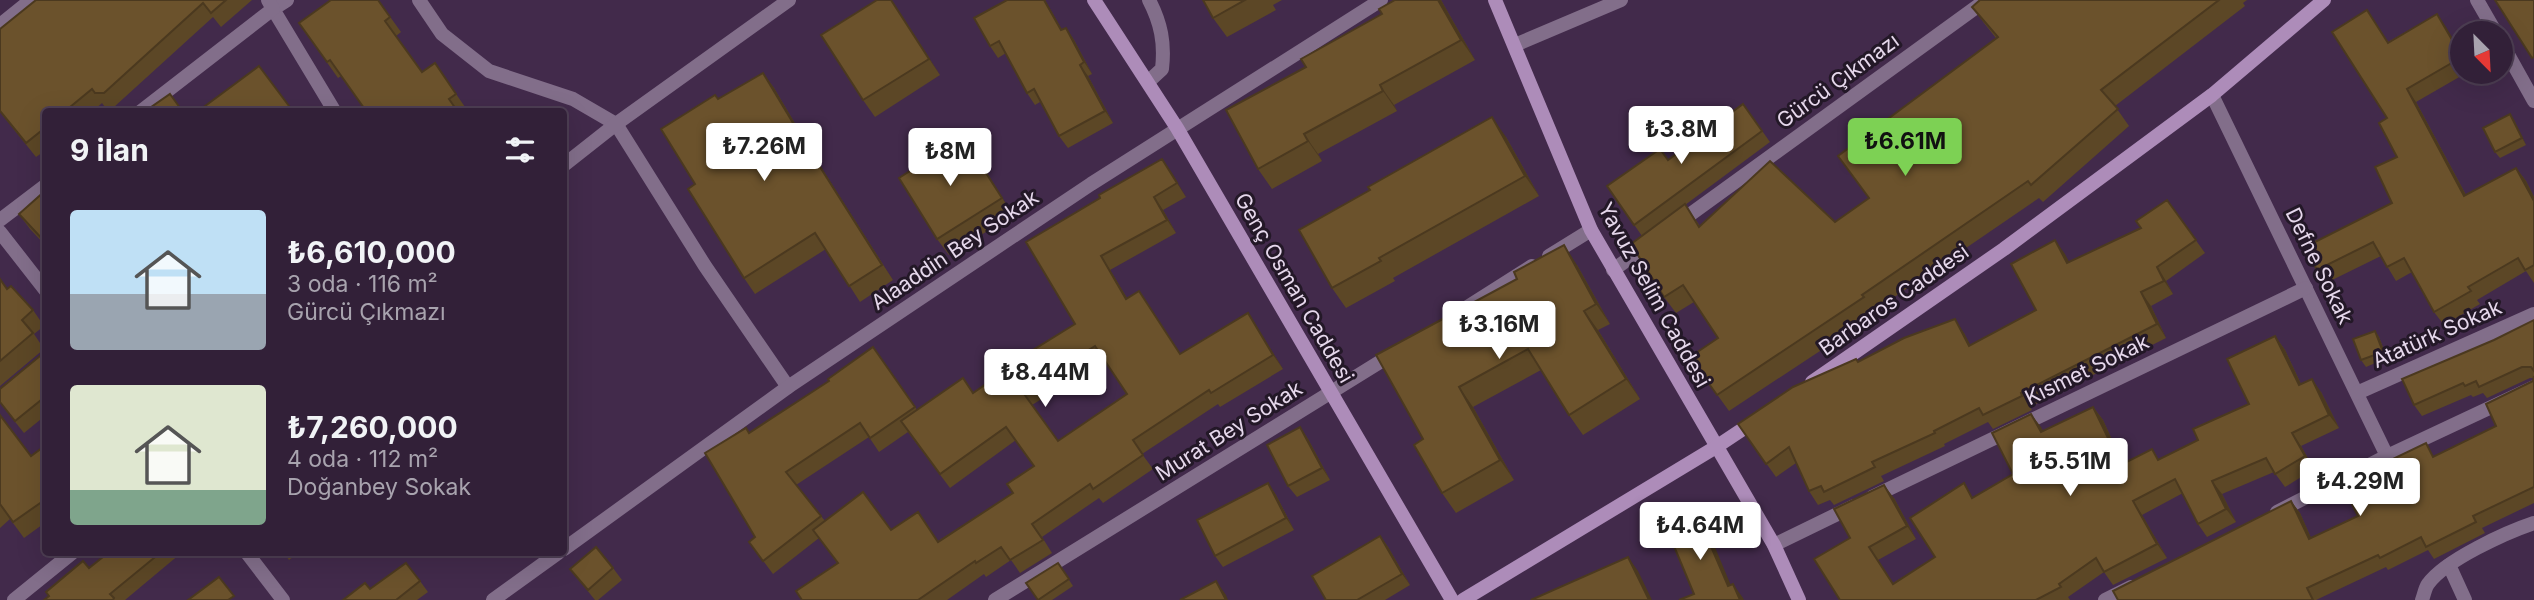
<!DOCTYPE html>
<html lang="tr">
<meta charset="utf-8">
<style>
:root{--surface:#322038;--page:#3a2840;--text:#f1f3f6;--muted:#a8a3ae;--line:#4d3e53;--accent:#7dd154}
body{margin:0;font-family:Inter,sans-serif;background:var(--page);color:var(--text);height:100vh;display:flex;flex-direction:column;font-size:26px;white-space:nowrap}
*{box-sizing:border-box;margin:0}
p{font-size:23px;color:var(--muted)}
.icon{flex:none;width:38px;height:38px;fill:none;stroke:currentColor;stroke-width:2;stroke-linecap:round;stroke-linejoin:round}
.map{position:relative;flex:1;overflow:hidden}
.side{position:absolute;left:42px;top:108px;width:525px;height:448px;display:flex;flex-direction:column;background:var(--surface);border-radius:7px;box-shadow:0 7px 28px #0002,0 0 0 2px var(--line)}
.side>*{flex:none}
.needle{width:46px;rotate:156deg}
.tools{position:absolute;left:2450px;top:21px;display:grid;gap:14px}
.tools a{display:grid;place-items:center;width:63px;height:63px;border-radius:50%;background:var(--surface);box-shadow:0 7px 28px #0002,0 0 0 2px var(--line);font-size:35px}
.price{position:absolute;translate:-50% -60px;padding:0 16px;border-radius:7px;background:#fff;color:#222;font-size:23px;line-height:46px;filter:drop-shadow(0 2px 4px #0008)}
.price::after{content:'';position:absolute;left:50%;top:42px;width:21px;height:16px;margin-left:-10px;background:inherit;clip-path:polygon(0 0,100% 0,50% 100%)}
.price.active{background:var(--accent);color:#111}
ul{padding:0;list-style:none}
li{display:flex;align-items:center;gap:21px;height:175px;padding:0 28px}
li span{display:grid;place-items:center;flex:none;width:196px;height:140px;border-radius:7px;color:#555}
li>.icon{margin-inline-start:auto}
span .icon{width:84px;height:84px;fill:#fffc;stroke-width:1}
li b{font-size:30px}
h2{display:flex;justify-content:space-between;align-items:center;height:84px;padding:0 28px;font-size:30px}
.map>svg:first-child{display:block}
.lines{fill:none;stroke-linecap:round;stroke-linejoin:round}
.street{stroke:#826e8a;stroke-width:14}
.secondary{stroke:#ad8cb9;stroke-width:14}
.wall{fill:#5c4726;fill-rule:evenodd}
.shaded-wall{fill:#4b391f}
.building{fill:#6b522c;stroke:#4b391f;stroke-width:2;fill-rule:evenodd}
.labels{text-anchor:middle;stroke-width:6;stroke-linejoin:round;paint-order:stroke}
.street-label{font-size:21px;fill:#e6d8ec;stroke:#231827}
</style>
<div class="map">
<svg width="2534" height="600" viewBox="0 0 2534 600">
<rect width="100%" height="100%" fill="#422a4b"/>
<g class="lines">
<g class="street">
<path d="M287,0L273,9L335,112"/>
<path d="M419,0L442,34L489,71L573,99L616,124L705,266L788,387"/>
<path d="M2477,0L2496,33"/>
<path d="M0,25L31,0"/>
<path d="M2501,42L2534,101"/>
<path d="M1515,45L1621,0"/>
<path d="M1149,81L1162,69C1165,43 1161,23 1149,0"/>
<path d="M2212,95L2387,456"/>
<path d="M140,112L273,9L268,0"/>
<path d="M564,165L616,124L789,0"/>
<path d="M0,220L46,185"/>
<path d="M1677,224L1986,0"/>
<path d="M0,232L46,291"/>
<path d="M1549,256L1591,230"/>
<path d="M1613,270L1652,242"/>
<path d="M1466,308L1532,266"/>
<path d="M2357,393L2534,314"/>
<path d="M1872,497L2306,288"/>
<path d="M2277,512L2387,456L2534,387"/>
<path d="M1774,545L1854,506"/>
<path d="M564,549L788,387L1091,184L1381,0"/>
<path d="M247,553L283,600"/>
<path d="M2449,565L2465,600"/>
<path d="M14,600L72,553"/>
<path d="M493,600L558,553"/>
<path d="M995,600L1396,352"/>
<path d="M2105,600L2131,587"/>
<path d="M2422,600C2424,595 2425,588 2428,584C2445,560 2507,532 2534,523"/>
</g>
<g class="secondary">
<path d="M1094,0L1177,128L1452,600"/>
<path d="M1495,0L1591,230L1774,545L1799,600"/>
<path d="M1812,382L2004,249L2212,95L2324,0"/>
<path d="M1463,600L1716,447L1758,419"/>
</g>
</g>
<g class="wall">
<path d="M36,0H252L221,27L213,17L114,107H105L102,103L92,112H46V150L36,157L0,112V29Z"/>
<path d="M378,0L401,32L396,36L422,72L435,63L467,110L464,112H365L366,111L341,76L338,78L299,23Z"/>
<path d="M1045,0L1062,30L1066,28L1074,40L1092,74L1088,76L1113,123L1068,148L1059,136L1040,102L1035,105L1027,93L1006,53L998,58L990,46Z"/>
<path d="M1203,0H1282L1273,5L1276,10L1227,37L1213,18Z"/>
<path d="M1441,0L1475,60L1394,105L1397,111L1318,154L1322,161L1272,189L1258,169L1306,67Z"/>
<path d="M1980,0H2247L2243,3L2245,6L2115,106L2129,126L2043,202L2039,198L1874,311L1876,314L1729,411L1690,357L1718,338L1694,302L1676,313L1664,297L1642,236L1607,186L1668,160L1743,104L1770,142L1685,205L1700,226L1835,222L1869,198L1838,156L1996,38L1984,23L1972,7Z"/>
<path d="M898,10L940,75L875,117L863,100Z"/>
<path d="M2367,10L2388,42L2437,14L2462,54V72H2468L2416,102L2466,195L2516,168L2526,181L2534,197V283L2526,271L2477,300L2480,304L2444,325L2434,312L2412,272L2396,281L2381,256L2326,283L2317,270L2392,203L2397,157L2387,118Z"/>
<path d="M763,73L774,88L819,164L893,280L860,302L826,249L755,294L744,278L695,184L718,99Z"/>
<path d="M2510,114L2514,120L2526,145L2500,158L2495,152Z"/>
<path d="M1506,137L1539,196L1393,278L1395,281L1346,308L1332,288Z"/>
<path d="M975,154L1013,215L949,255L937,239Z"/>
<path d="M1162,159L1186,197L1163,210L1176,233L1110,270L1127,298L1148,304L1180,354L1248,313L1283,369L1220,407L1218,404L1142,454L1153,469L1103,503L1099,498L1042,537L1052,553L1020,573L1011,560L986,577L984,574L947,600H802L837,563L819,538L773,574L749,542L755,537L750,433L829,381L873,347L917,410L973,393L1075,324L1100,198ZM1104,360L1127,394L1058,441L1032,405ZM908,432L950,488L1016,440L1034,466L1013,493L938,541L891,530L825,521L796,485L869,437L879,452Z"/>
<path d="M46,190V246L30,229L19,214Z"/>
<path d="M2167,200L2205,253L2166,281L2173,294L2151,306L2166,338L2030,407L2032,410L1993,429L1988,422L1944,444L1945,446L1881,476L1884,481L1834,505L1830,500L1818,505L1809,491L1796,463L1776,477L1738,424L1856,359L1859,362L1964,333L1970,345L2036,310L2055,240L2069,262L2141,228Z"/>
<path d="M1577,265L1610,324L1598,330L1640,399L1583,435L1569,415L1541,370L1473,407L1514,480L1456,513L1442,493L1423,439L1376,355Z"/>
<path d="M0,279L7,289L33,310L44,326L34,334L44,349L0,386Z"/>
<path d="M2534,320V503L2482,528L2485,533L2434,559L2428,550L2388,570L2386,567L2316,600L2113,591L2291,501L2300,513L2311,538L2358,516L2367,472L2435,456L2496,426L2533,381L2534,378H2530L2487,398L2483,393L2473,397L2471,395L2422,416L2414,405L2494,340Z"/>
<path d="M2375,331L2379,337L2387,358L2366,367L2361,360Z"/>
<path d="M2275,336L2285,350L2301,384L2321,392L2339,428L2301,446L2314,469L2285,487L2274,472L2222,494L2236,522L2207,537L2198,524L2183,493L2142,515L2167,558L2113,585L2104,572L2068,597L2070,600H1840L1850,538L1894,498L1916,539L1878,560L1893,583L1935,557L1973,497L2013,474L2031,414L2043,431L2093,407L2103,420L2123,464L2159,459L2198,440L2249,404Z"/>
<path d="M46,351V415L24,433L0,403V389Z"/>
<path d="M0,415L31,456L46,445V522L24,538L10,519L0,528Z"/>
<path d="M1300,427L1308,439L1330,480L1297,497L1288,486Z"/>
<path d="M1268,483L1276,495L1294,530L1223,567L1215,556Z"/>
<path d="M1380,536L1388,547L1410,585L1385,600H1326Z"/>
<path d="M108,553H179L180,554L125,600H44L89,568Z"/>
<path d="M284,553H298L289,560Z"/>
<path d="M1058,563L1073,586L1052,600H1038Z"/>
<path d="M613,568L622,580L598,600H595L570,569Z"/>
<path d="M420,581L428,592L417,600H343L370,589Z"/>
</g>
<g class="shaded-wall">
<path d="M891,0L898,10L940,75L929,59Z"/>
<path d="M1044,0H1045L1069,42L1061,30Z"/>
<path d="M1438,0H1441L1475,60L1461,40Z"/>
<path d="M2437,14L2446,27L2462,54V56Z"/>
<path d="M1066,28L1074,40L1092,74L1084,62Z"/>
<path d="M1080,65L1088,76L1113,123L1105,111Z"/>
<path d="M763,73L774,88L819,164L893,280L808,148Z"/>
<path d="M1380,85L1394,105L1397,111L1383,91Z"/>
<path d="M2407,89L2416,102L2474,210L2464,196Z"/>
<path d="M2510,114L2514,120L2526,145L2522,138Z"/>
<path d="M1492,117L1506,137L1539,196L1525,176Z"/>
<path d="M1304,134L1318,154L1322,161L1308,141Z"/>
<path d="M963,137L975,154L1013,215L1002,198Z"/>
<path d="M1162,159L1172,173L1186,197L1177,183Z"/>
<path d="M2516,168L2526,181L2534,197V201Z"/>
<path d="M1154,197L1163,210L1176,233L1167,220Z"/>
<path d="M2055,240L2065,254L2077,277L2067,263Z"/>
<path d="M1564,245L1577,265L1610,324L1596,304Z"/>
<path d="M1101,256L1110,270L1136,313L1126,299Z"/>
<path d="M2157,267L2166,281L2173,294L2164,281Z"/>
<path d="M2141,292L2151,306L2166,338L2157,324Z"/>
<path d="M1584,311L1598,330L1640,399L1626,379Z"/>
<path d="M1248,313L1257,327L1283,369L1273,355Z"/>
<path d="M1955,319L1964,333L1978,359L1969,346Z"/>
<path d="M2375,331L2379,337L2387,358L2383,352Z"/>
<path d="M2275,336L2285,350L2308,399L2299,385Z"/>
<path d="M2312,379L2321,392L2339,428L2329,415Z"/>
<path d="M1459,387L1473,407L1514,480L1500,460Z"/>
<path d="M2093,407L2103,420L2130,479L2121,465Z"/>
<path d="M2031,414L2041,427L2050,445L2041,432Z"/>
<path d="M1300,427L1308,439L1330,480L1322,468Z"/>
<path d="M2292,433L2301,446L2314,469L2305,456Z"/>
<path d="M2212,481L2222,494L2236,522L2226,509Z"/>
<path d="M1268,483L1276,495L1294,530L1286,518Z"/>
<path d="M1884,485L1894,498L1916,539L1907,526Z"/>
<path d="M2133,501L2142,515L2167,558L2157,544Z"/>
<path d="M2291,501L2300,513L2317,551L2309,539Z"/>
<path d="M1697,514L1707,528L1737,600L1728,586Z"/>
<path d="M1380,536L1388,547L1410,585L1402,574Z"/>
<path d="M1628,557L1638,571L1652,600H1649Z"/>
<path d="M1216,581L1226,595L1228,600H1226Z"/>
<path d="M1733,584L1743,598L1744,600H1740Z"/>
</g>
<g class="building">
<path d="M36,0H226L211,13L203,3L104,93H95L92,89L64,112H46V127L26,143L0,111V29Z"/>
<path d="M331,0H378L390,17L385,21L422,72L435,63L456,94L449,99L458,112H365L366,111L330,60L327,62L299,23Z"/>
<path d="M877,0H891L929,59L863,100L821,35Z"/>
<path d="M1007,0H1044L1061,30L1066,28L1084,62L1080,65L1105,111L1059,136L1034,89L1027,93L999,41L990,46L974,18Z"/>
<path d="M1203,0H1245L1213,18Z"/>
<path d="M1395,0H1438L1461,40L1380,85L1383,91L1304,134L1308,141L1258,169L1226,110L1306,67L1301,59L1382,14L1379,9Z"/>
<path d="M1980,0H2219L2101,90L2118,109L2031,185L2028,181L1862,295L1864,297L1717,395L1690,357L1718,338L1683,285L1664,297L1631,244L1685,204L1699,227L1770,161L1835,222L1869,198L1838,156L1998,37L1972,7Z"/>
<path d="M2495,0H2534V57L2532,58Z"/>
<path d="M2367,10L2388,43L2437,14L2462,57L2407,89L2464,196L2516,168L2534,201V265L2525,270L2518,258L2468,287L2471,291L2434,312L2404,258L2387,267L2373,242L2317,270L2305,247L2392,203L2375,167L2397,157L2379,123L2387,118L2332,32Z"/>
<path d="M259,66L292,110L289,112H197Z"/>
<path d="M763,73L808,148L882,265L849,286L815,233L744,278L688,189L695,184L661,129L715,95L718,99Z"/>
<path d="M170,94L183,112H144Z"/>
<path d="M1743,104L1762,131L1634,225L1607,186L1660,149L1668,160Z"/>
<path d="M2510,114L2522,138L2495,152L2483,128Z"/>
<path d="M1492,117L1525,176L1379,258L1381,261L1332,288L1299,230L1370,190L1368,187Z"/>
<path d="M963,137L1002,198L937,239L899,178Z"/>
<path d="M1162,159L1177,183L1154,197L1167,220L1101,256L1126,299L1139,291L1180,354L1248,313L1273,355L1211,393L1209,390L1133,440L1143,455L1093,489L1090,484L1032,524L1043,540L1010,560L1001,547L976,563L975,561L918,600H802L796,591L838,563L813,530L863,492L891,530L918,512L938,542L1013,493L1007,484L1034,466L1006,427L940,474L901,421L963,378L973,393L1013,365L1012,363L1075,324L1026,242L1100,198L1099,195ZM1095,346L1127,394L1058,441L1022,391Z"/>
<path d="M46,190V243L19,214Z"/>
<path d="M2167,200L2196,240L2157,267L2164,281L2141,292L2157,324L2021,393L2022,396L1983,415L1979,408L1934,431L1935,433L1872,462L1875,467L1824,492L1821,486L1809,491L1789,447L1766,464L1738,424L1793,387L1856,359L1858,362L1904,338L1955,319L1969,346L2036,310L2011,264L2055,240L2067,263L2141,228L2136,221Z"/>
<path d="M1564,245L1596,304L1584,311L1626,379L1569,415L1528,349L1459,387L1500,460L1442,493L1414,445L1423,439L1376,355L1517,279L1514,272Z"/>
<path d="M0,279L7,289L11,286L33,310L22,320L33,333L0,361Z"/>
<path d="M2534,320V371L2531,367H2522L2479,387L2476,381L2465,386L2463,383L2414,405L2402,379L2494,340Z"/>
<path d="M2375,331L2383,352L2361,360L2353,339Z"/>
<path d="M2275,336L2299,385L2312,379L2329,415L2292,433L2305,456L2275,474L2266,458L2212,481L2226,509L2198,524L2175,479L2133,501L2157,544L2104,572L2096,558L2059,584L2061,587L2036,600H1840L1814,559L1850,538L1834,509L1884,485L1907,526L1869,547L1893,584L1935,557L1910,518L1964,483L1972,498L2013,474L1992,433L2031,414L2041,432L2093,407L2121,465L2152,449L2158,460L2198,440L2193,429L2249,404L2227,359Z"/>
<path d="M873,347L915,407L870,438L860,423L786,472L821,516L763,561L749,542L755,537L705,453L746,428L749,433L829,381L828,379Z"/>
<path d="M46,351V396L15,421L0,402V389Z"/>
<path d="M2534,376V487L2473,516L2476,522L2426,547L2421,537L2380,558L2378,555L2307,588L2313,600H2118L2113,591L2291,501L2309,539L2358,516L2337,476L2361,464L2366,472L2426,443L2433,457L2496,426L2486,404L2533,381Z"/>
<path d="M0,415L31,456L46,445V499L13,522L0,504Z"/>
<path d="M1300,427L1322,468L1288,486L1267,445Z"/>
<path d="M1268,483L1286,518L1215,556L1197,520Z"/>
<path d="M1697,514L1728,586L1733,584L1740,600H1679L1694,594L1666,527Z"/>
<path d="M1380,536L1402,574L1357,600H1326L1312,576Z"/>
<path d="M596,547L613,568L588,590L570,569Z"/>
<path d="M108,553H160L110,594L114,598L113,600H44L49,596L46,592L83,561L89,568Z"/>
<path d="M1628,557L1649,600H1531Z"/>
<path d="M406,563L420,581L396,600H343L365,583L370,589Z"/>
<path d="M1058,563L1069,579L1038,600L1026,583Z"/>
<path d="M219,577L234,596L228,600H188Z"/>
<path d="M1216,581L1226,600H1180Z"/>
</g>
<g class="labels">
<g class="street-label">
<text transform="translate(1838 81) rotate(-36)" y="7">Gürcü Çıkmazı</text>
<text transform="translate(955 250) rotate(-34)" y="7">Alaaddin Bey Sokak</text>
<text transform="translate(2319 266) rotate(64)" y="7">Defne Sokak</text>
<text transform="translate(1294 288) rotate(60)" y="7">Genç Osman Caddesi</text>
<text transform="translate(1654 295) rotate(61)" y="7">Yavuz Selim Caddesi</text>
<text transform="translate(1894 300) rotate(-35)" y="7">Barbaros Caddesi</text>
<text transform="translate(2437 334) rotate(-24)" y="7">Atatürk Sokak</text>
<text transform="translate(2087 370) rotate(-26)" y="7">Kısmet Sokak</text>
<text transform="translate(1229 431) rotate(-32)" y="7">Murat Bey Sokak</text>
</g>
</g>
</svg>
<div class="tools">
<a><svg class="needle" viewBox="-14 -14 28 28"><path d="M0-13l5 13h-10z" fill="#e53935"/><path d="M0 13l5-13h-10z" fill="#a8a3ae"/></svg></a>
</div>
<b class="price" style="left:1681px;top:166px">₺3.8M</b>
<b class="price active" style="left:1905px;top:178px">₺6.61M</b>
<b class="price" style="left:764px;top:183px">₺7.26M</b>
<b class="price" style="left:950px;top:188px">₺8M</b>
<b class="price" style="left:1499px;top:361px">₺3.16M</b>
<b class="price" style="left:1045px;top:409px">₺8.44M</b>
<b class="price" style="left:2070px;top:498px">₺5.51M</b>
<b class="price" style="left:2360px;top:518px">₺4.29M</b>
<b class="price" style="left:1700px;top:562px">₺4.64M</b>
<section class="side">
<h2>9 ilan<svg class="icon" aria-label="filters" viewBox="0 0 24 24"><path d="M4 7h16M4 17h16"/><circle cx="9" cy="7" r="2"/><circle cx="15" cy="17" r="2"/></svg></h2>
<ul>
<li><span style="background:linear-gradient(#bfe0f5 60%,#9aa5b1 0)"><svg class="icon" aria-label="home" viewBox="0 0 24 24"><path d="M3 11l9-7 9 7M6 9v11h12V9"/></svg></span><div><b>₺6,610,000</b><p>3 oda · 116 m²</p><p>Gürcü Çıkmazı</p></div></li>
<li><span style="background:linear-gradient(#dfe7d0 75%,#7fa58c 0)"><svg class="icon" aria-label="home" viewBox="0 0 24 24"><path d="M3 11l9-7 9 7M6 9v11h12V9"/></svg></span><div><b>₺7,260,000</b><p>4 oda · 112 m²</p><p>Doğanbey Sokak</p></div></li>
</ul>
</section>
</div>
